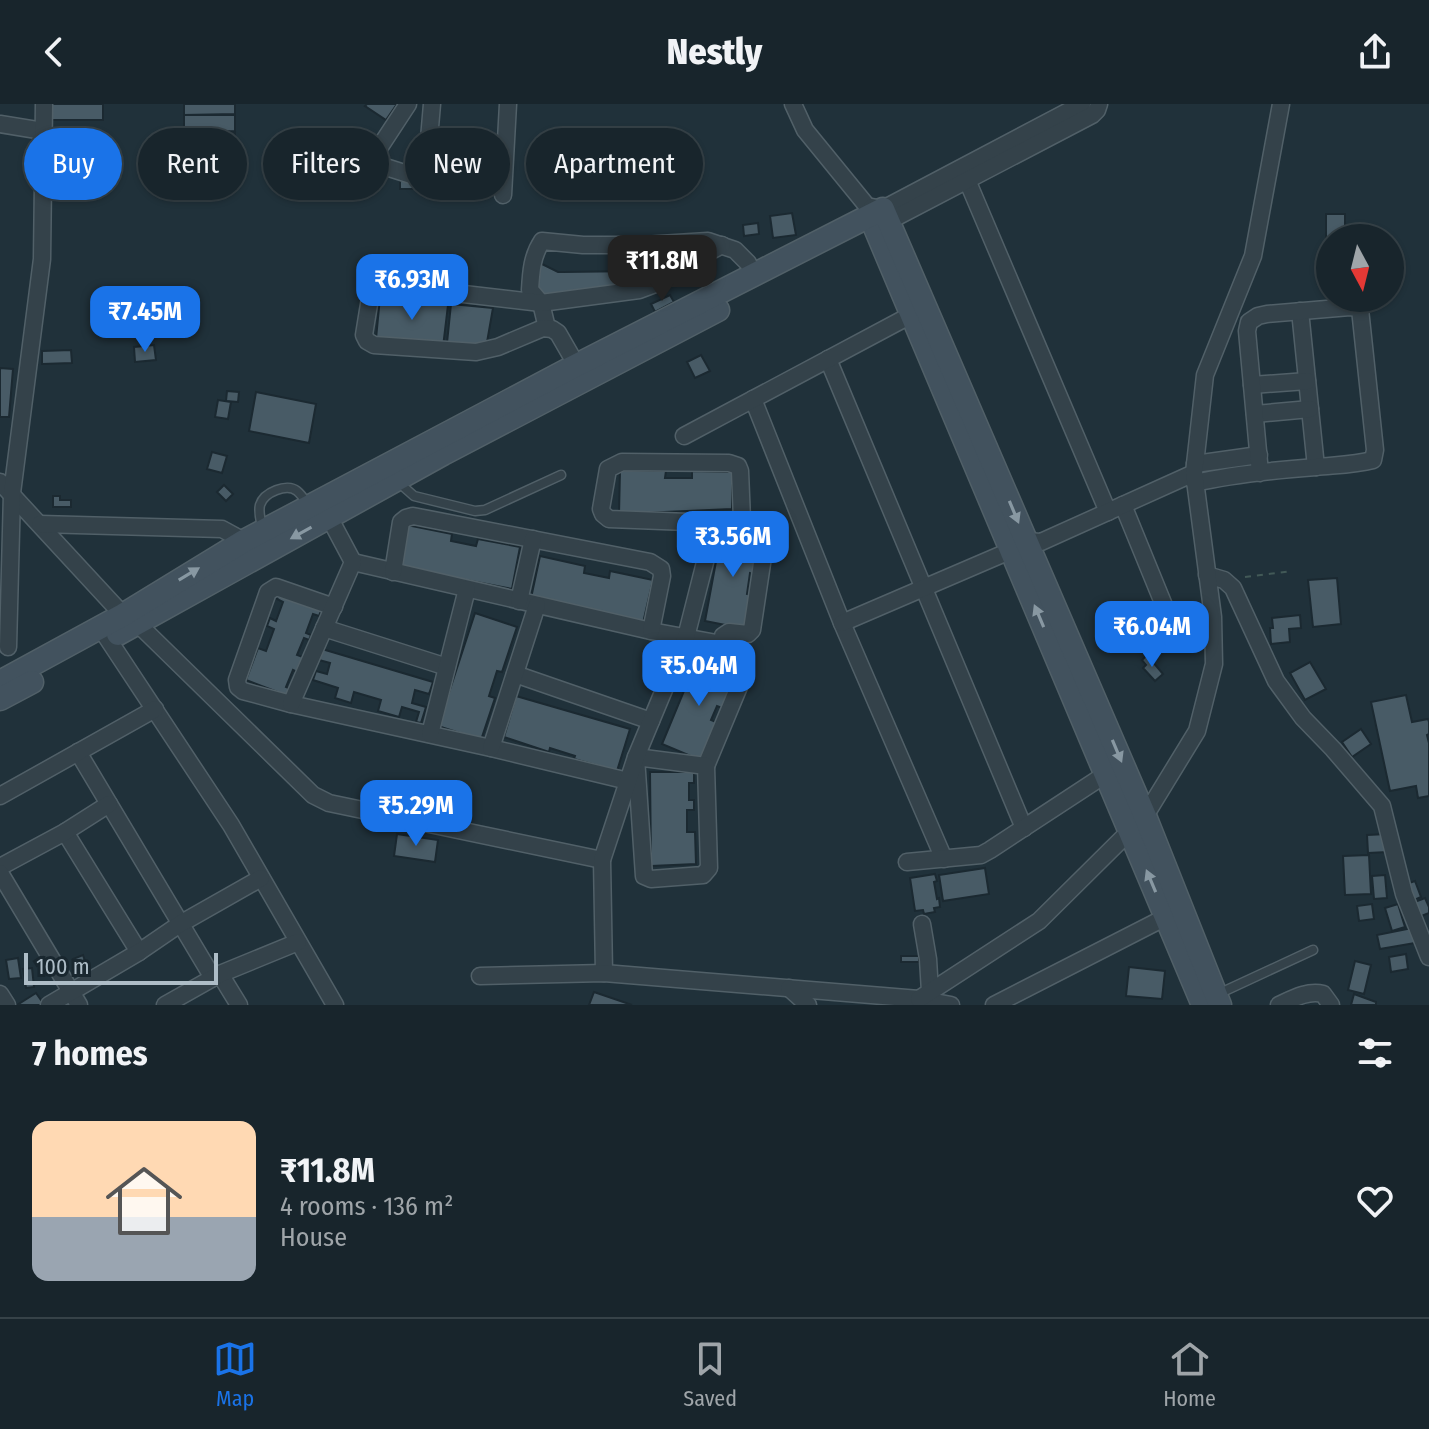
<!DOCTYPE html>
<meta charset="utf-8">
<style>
:root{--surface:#18252c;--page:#253138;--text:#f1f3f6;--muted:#9fa5a9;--line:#364248;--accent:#1a73e8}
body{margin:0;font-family:"Fira Sans Condensed",sans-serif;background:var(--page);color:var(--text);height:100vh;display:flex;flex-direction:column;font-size:30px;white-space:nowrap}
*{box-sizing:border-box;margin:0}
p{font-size:26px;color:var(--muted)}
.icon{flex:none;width:44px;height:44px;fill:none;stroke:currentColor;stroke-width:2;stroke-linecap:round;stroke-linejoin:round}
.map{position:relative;height:901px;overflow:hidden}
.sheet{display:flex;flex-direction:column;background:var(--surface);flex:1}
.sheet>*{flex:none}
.banner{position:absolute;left:24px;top:24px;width:800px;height:72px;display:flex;gap:16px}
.needle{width:52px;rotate:173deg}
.buttons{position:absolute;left:1316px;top:120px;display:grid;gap:16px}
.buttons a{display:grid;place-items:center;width:88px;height:88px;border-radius:50%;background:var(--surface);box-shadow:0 2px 6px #0004,0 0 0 2px var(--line);font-size:40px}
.scale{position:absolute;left:24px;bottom:20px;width:194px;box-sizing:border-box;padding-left:8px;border:4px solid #aebdc7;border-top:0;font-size:22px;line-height:28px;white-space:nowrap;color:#aebdc7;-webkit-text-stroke:6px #19272f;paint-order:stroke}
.price{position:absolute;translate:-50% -68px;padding:0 18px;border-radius:16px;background:var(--accent);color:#fff;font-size:26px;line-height:52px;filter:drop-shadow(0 2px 4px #0008)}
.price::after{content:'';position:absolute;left:50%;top:48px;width:24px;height:18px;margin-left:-12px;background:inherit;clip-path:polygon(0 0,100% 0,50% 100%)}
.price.active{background:#222;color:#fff}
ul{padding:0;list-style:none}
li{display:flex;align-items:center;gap:24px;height:200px;padding:0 32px}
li+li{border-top:2px solid var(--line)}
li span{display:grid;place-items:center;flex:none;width:224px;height:160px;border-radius:16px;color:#555}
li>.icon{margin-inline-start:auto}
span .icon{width:96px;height:96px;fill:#fffc;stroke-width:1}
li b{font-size:34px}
h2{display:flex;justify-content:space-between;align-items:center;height:96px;padding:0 32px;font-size:34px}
.chip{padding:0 28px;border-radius:36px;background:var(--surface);box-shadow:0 2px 6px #0004,0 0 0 2px var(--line);font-size:28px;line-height:72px}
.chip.active{background:var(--accent);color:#fff}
header{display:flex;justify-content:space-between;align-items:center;height:104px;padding:0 32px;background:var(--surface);font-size:36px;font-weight:800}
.menu{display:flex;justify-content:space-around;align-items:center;height:112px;border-top:2px solid var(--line);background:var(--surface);font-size:22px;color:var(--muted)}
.menu a{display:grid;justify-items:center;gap:4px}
.menu .active{color:var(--accent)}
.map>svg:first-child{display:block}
.building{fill:#485b66;stroke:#1b2931;stroke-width:2}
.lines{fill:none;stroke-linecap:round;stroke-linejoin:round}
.lane-casing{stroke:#516068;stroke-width:11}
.street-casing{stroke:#516068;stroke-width:19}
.secondary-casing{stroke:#516068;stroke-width:25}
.path{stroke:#425957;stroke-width:2;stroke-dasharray:6 6;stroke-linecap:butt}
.lane{stroke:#34424a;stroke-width:8}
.street{stroke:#34424a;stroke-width:16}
.secondary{stroke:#42525e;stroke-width:22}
.oneway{fill:#8898a2}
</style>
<header><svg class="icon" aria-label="back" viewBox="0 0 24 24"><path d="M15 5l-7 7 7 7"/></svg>Nestly<svg class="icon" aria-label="share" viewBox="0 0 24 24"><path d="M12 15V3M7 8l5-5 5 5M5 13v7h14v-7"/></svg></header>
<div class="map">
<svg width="1429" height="901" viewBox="0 0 1429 901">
<rect width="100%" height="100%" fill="#20313a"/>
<g class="building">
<rect x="52" y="0" width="51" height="16"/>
<path d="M184,0H235V10L184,11Z"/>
<path d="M367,0H397L386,16L365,2Z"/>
<path d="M184,11H235V27L184,28Z"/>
<rect x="183" y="29" width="52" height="17"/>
<path d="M101,34V51H50V35Z"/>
<path d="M185,47H236V63L185,64Z"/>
<path d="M440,50L462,51L461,64L440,63Z"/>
<path d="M101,51V68H50V52Z"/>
<path d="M184,65H235V81L184,82Z"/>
<path d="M101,69V86H49V70Z"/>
<rect x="400" y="77" width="19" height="8"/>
<path d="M792,109L796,131L773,134L770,112Z"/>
<path d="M1326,110H1345V134H1330V147H1326Z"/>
<path d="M758,119L759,130L744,132L743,121Z"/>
<path d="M536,157L558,168H564L637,167L665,165L647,183L542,191L533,175Z"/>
<path d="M670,191L674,198L655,208L651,200Z"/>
<path d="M380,193L448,201L443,243L376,235Z"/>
<path d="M451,200L493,204L486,244L447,239Z"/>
<path d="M154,241L156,256L135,258L134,243Z"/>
<path d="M71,246L72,259L42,260V247Z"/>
<path d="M701,251L710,267L695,274L687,258Z"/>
<path d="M0,264L13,265L9,313H0Z"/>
<path d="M227,287L239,288L238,298L226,297Z"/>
<path d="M256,288L316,300L309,339L249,327Z"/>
<path d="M218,296L231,298L228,315L215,313Z"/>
<path d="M212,348L227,352L222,369L207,365Z"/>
<path d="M620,366L666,367L665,374H692V367L732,368V405L619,410Z"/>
<path d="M224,381L233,390L226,397L217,388Z"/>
<path d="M53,392H60V396H71V403H53Z"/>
<path d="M407,421L452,430L451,437L476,442L478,435L520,443L512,485L399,463Z"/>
<path d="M722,425L762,432L756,471L750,469L747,490L752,491L746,525L705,517Z"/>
<path d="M540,452L585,462L584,469L609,474L610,467L653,476L643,519L531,494Z"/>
<path d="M1337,474L1341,520L1313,523L1308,476Z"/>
<path d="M280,488L322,504L319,512L313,510L306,529L311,531L309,536L304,534L297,551L303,553L297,568L293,566L286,583L291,585L288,592L246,576L258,544L266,547L274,525L267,522L270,514L276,517L283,498L277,495Z"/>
<path d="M475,509L517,523L502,568L497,567L489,592L495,594L481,636L438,622Z"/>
<path d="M1300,511L1301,524L1289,525L1290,538L1271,540L1270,524H1273L1272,514Z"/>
<path d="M322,545L433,578L429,590L415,586L412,599L426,603L421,619L416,618L419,608L402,603L399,613L378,607L381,596L354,588L351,599L335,594L338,584L313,576L316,567L327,570L330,559L319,556Z"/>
<path d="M1147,551L1163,570L1155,577L1143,564L1146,561L1142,556Z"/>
<path d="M698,553L736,569L722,604L717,602L711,616L716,618L700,656L662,640Z"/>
<path d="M1310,558L1326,585L1305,596L1290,569Z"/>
<path d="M1406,591L1412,618L1428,615L1429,618V630L1427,631L1429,639V692L1418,694L1416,682L1390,687L1371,598Z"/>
<path d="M516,592L630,625L617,667L574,655L575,652L550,644L549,648L504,633Z"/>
<path d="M1361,625L1371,640L1352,653L1342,638Z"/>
<path d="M650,668H694V679H689V696H694V706H687V728H695L696,760L651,762Z"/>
<path d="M409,683L433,686L430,712L406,709Z"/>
<path d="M397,730L438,736L435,758L394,752Z"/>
<path d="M1387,730L1388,748L1368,749L1367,731Z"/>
<path d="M1369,751L1371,790L1345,791L1343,752Z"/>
<path d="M985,764L989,790L943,797L939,771Z"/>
<path d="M935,770L937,777L934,778L937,795L939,794L940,803L934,804L935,808L924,810L923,806L915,807L910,774Z"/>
<path d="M1385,771L1387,794L1374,795L1372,772Z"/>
<path d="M1415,777L1421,793L1412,797L1406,780Z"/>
<path d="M1425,794L1429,803V809L1419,813L1412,799Z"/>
<path d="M1372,800L1374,815L1359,817L1357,802Z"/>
<path d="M1398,800L1405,823L1392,827L1385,804Z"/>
<path d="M1412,824L1415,839L1380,845L1377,831Z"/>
<path d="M1406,850L1408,865L1391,868L1389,853Z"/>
<path d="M83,851L87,863L77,866L73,855Z"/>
<rect x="901" y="852" width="18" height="6"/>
<path d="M18,854L21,874L9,875L6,856Z"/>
<path d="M1355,857L1371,861L1364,890L1348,886Z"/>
<path d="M1129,863L1165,867L1162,895L1126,892Z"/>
<path d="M32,864L34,883L26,884L23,865Z"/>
<path d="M594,888L632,901H589Z"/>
<path d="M36,889L43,899L40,901H17Z"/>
<path d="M1354,890L1376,898V901H1351Z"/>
</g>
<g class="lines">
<defs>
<g id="lane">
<path d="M397,377L414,392L475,407L485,406L561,371"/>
<path d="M263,426C261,418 258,409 260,401C264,388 287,379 297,387C302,391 306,398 309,402"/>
<path d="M1216,891L1313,846"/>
</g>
<g id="street">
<path d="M793,0L805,26L867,102L870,112"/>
<path d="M0,20L43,27"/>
<path d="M370,58L414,72L426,70L432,0"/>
<path d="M967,76L1108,408"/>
<path d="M365,82L370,58L408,0"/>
<path d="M503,91L508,0"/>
<path d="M872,103L883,105L1082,0"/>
<path d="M889,117L1092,11L1097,6L1099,0"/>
<path d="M1300,207L1316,363"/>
<path d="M547,224L541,199L530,186C531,168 532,152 542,137L583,141H644L708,137L735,146L748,159L753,171"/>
<path d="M828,255L1024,724"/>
<path d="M577,262L558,229L552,225L543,224L498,243L476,248L374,241L367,237L364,231L370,194L379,182L386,181L541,199L639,186L655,180L679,164L722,141"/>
<path d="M1252,281L1307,277"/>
<path d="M753,295L842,519L944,755"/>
<path d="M1255,310L1310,305"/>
<path d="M684,332L911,211"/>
<path d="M1195,360L1259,351"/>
<path d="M0,378L123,511"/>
<path d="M1195,379C1234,370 1276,366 1316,363C1335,361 1354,361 1373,356L1375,346L1360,205L1350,203L1267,210L1258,212L1249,218L1247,227L1260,369"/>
<path d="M1123,401L1179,538"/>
<path d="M40,420L222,425L244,437"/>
<path d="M353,458L651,527L722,540L720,547L723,554L741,565L743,573L706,662"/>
<path d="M393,468L401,418L406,414L413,412L650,458L661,465L662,472L651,527"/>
<path d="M1207,471L1224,476L1233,484L1276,577L1303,614L1333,645L1382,702L1404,790L1429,853"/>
<path d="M519,497L533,435"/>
<path d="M334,503L276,483L268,488L237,576L238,583L243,587L291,600L491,644L628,677"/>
<path d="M137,519L313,691L329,699L602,756"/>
<path d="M842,519L1012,446L1026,437L1041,438L1194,369"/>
<path d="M100,523L231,721L335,901"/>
<path d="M324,524L447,563"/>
<path d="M722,540L723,532L729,528L748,530L752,526L766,433L765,428L742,416L715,419L609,415L603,410L601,405L608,365L622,358L729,359L738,362L740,367L742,416"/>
<path d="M8,543L12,389L42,155L44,0"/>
<path d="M515,570L651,617"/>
<path d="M291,600L353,458L329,413"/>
<path d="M430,630L467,485"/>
<path d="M491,644L537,501"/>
<path d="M78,648L213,874"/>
<path d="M636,653L706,662L709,764L703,771L651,775L644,772Z"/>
<path d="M0,692L155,605"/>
<path d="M65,728L139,848"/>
<path d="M907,758L981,751L990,746L1106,670"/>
<path d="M0,763L65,728L109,700"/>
<path d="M0,769L79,901"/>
<path d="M922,820L928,855L930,888"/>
<path d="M604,869L602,756L636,653L686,533L715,419"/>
<path d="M220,870L239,901"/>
<path d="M480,872L604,869L919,895L951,901"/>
<path d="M789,884L808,901"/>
<path d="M0,890L7,901"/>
<path d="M919,895L1039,817L1145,712L1197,627L1214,560L1213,513L1194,369L1205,271L1253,152L1281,0"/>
<path d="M49,901L139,848L180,820L261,774"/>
<path d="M165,901L220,870L298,838"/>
<path d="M994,901L1166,813"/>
<path d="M1279,901C1292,895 1308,886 1323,890L1331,901"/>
</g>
<g id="secondary">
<path d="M870,112L1203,901"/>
<path d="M118,530L443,350L718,206"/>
<path d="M0,578L123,511L244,437L571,264L883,105L1145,712L1220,901"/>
<path d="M0,595L32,578"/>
</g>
</defs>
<use href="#lane" class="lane-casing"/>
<use href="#street" class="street-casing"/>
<use href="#secondary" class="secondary-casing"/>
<path class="path" d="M1245,473L1292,467"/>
<use href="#lane" class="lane"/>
<use href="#street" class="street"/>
<use href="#secondary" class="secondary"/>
</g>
<defs><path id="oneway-solid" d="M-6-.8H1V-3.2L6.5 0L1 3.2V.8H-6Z" transform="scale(2)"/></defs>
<g class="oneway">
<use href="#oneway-solid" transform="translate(1014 408) rotate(67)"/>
<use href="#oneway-solid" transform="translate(301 429) rotate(151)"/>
<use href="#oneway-solid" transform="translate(189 470) rotate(-31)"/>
<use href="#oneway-solid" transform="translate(1039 512) rotate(-113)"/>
<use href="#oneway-solid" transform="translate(1117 647) rotate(67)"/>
<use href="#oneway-solid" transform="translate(1151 777) rotate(-113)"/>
</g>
</svg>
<div class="buttons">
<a><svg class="needle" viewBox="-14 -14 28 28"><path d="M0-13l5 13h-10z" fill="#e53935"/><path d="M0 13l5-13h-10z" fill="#9fa5a9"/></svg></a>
</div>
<div class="scale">100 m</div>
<b class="price active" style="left:662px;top:199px">₹11.8M</b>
<b class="price" style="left:412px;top:218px">₹6.93M</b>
<b class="price" style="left:145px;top:250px">₹7.45M</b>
<b class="price" style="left:733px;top:475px">₹3.56M</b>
<b class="price" style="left:1152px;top:565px">₹6.04M</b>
<b class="price" style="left:699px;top:604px">₹5.04M</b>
<b class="price" style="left:416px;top:744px">₹5.29M</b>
<div class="banner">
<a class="chip active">Buy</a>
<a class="chip">Rent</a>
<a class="chip">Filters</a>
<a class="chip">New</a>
<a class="chip">Apartment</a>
</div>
</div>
<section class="sheet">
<h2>7 homes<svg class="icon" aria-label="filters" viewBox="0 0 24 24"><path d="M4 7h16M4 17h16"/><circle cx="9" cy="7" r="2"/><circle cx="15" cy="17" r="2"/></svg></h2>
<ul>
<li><span style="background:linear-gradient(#ffd9b3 60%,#9aa5b1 0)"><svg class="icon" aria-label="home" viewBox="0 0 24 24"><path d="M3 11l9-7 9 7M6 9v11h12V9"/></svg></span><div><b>₹11.8M</b><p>4 rooms · 136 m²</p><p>House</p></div><svg class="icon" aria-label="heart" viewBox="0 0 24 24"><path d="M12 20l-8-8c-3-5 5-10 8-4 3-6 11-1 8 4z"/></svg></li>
</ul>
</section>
<nav class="menu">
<a class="active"><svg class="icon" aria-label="map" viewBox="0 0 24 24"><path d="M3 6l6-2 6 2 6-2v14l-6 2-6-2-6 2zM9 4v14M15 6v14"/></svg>Map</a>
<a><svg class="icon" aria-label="saved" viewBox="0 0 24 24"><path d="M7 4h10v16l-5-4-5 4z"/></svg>Saved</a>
<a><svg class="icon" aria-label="home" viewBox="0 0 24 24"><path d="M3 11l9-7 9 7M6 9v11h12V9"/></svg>Home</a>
</nav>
